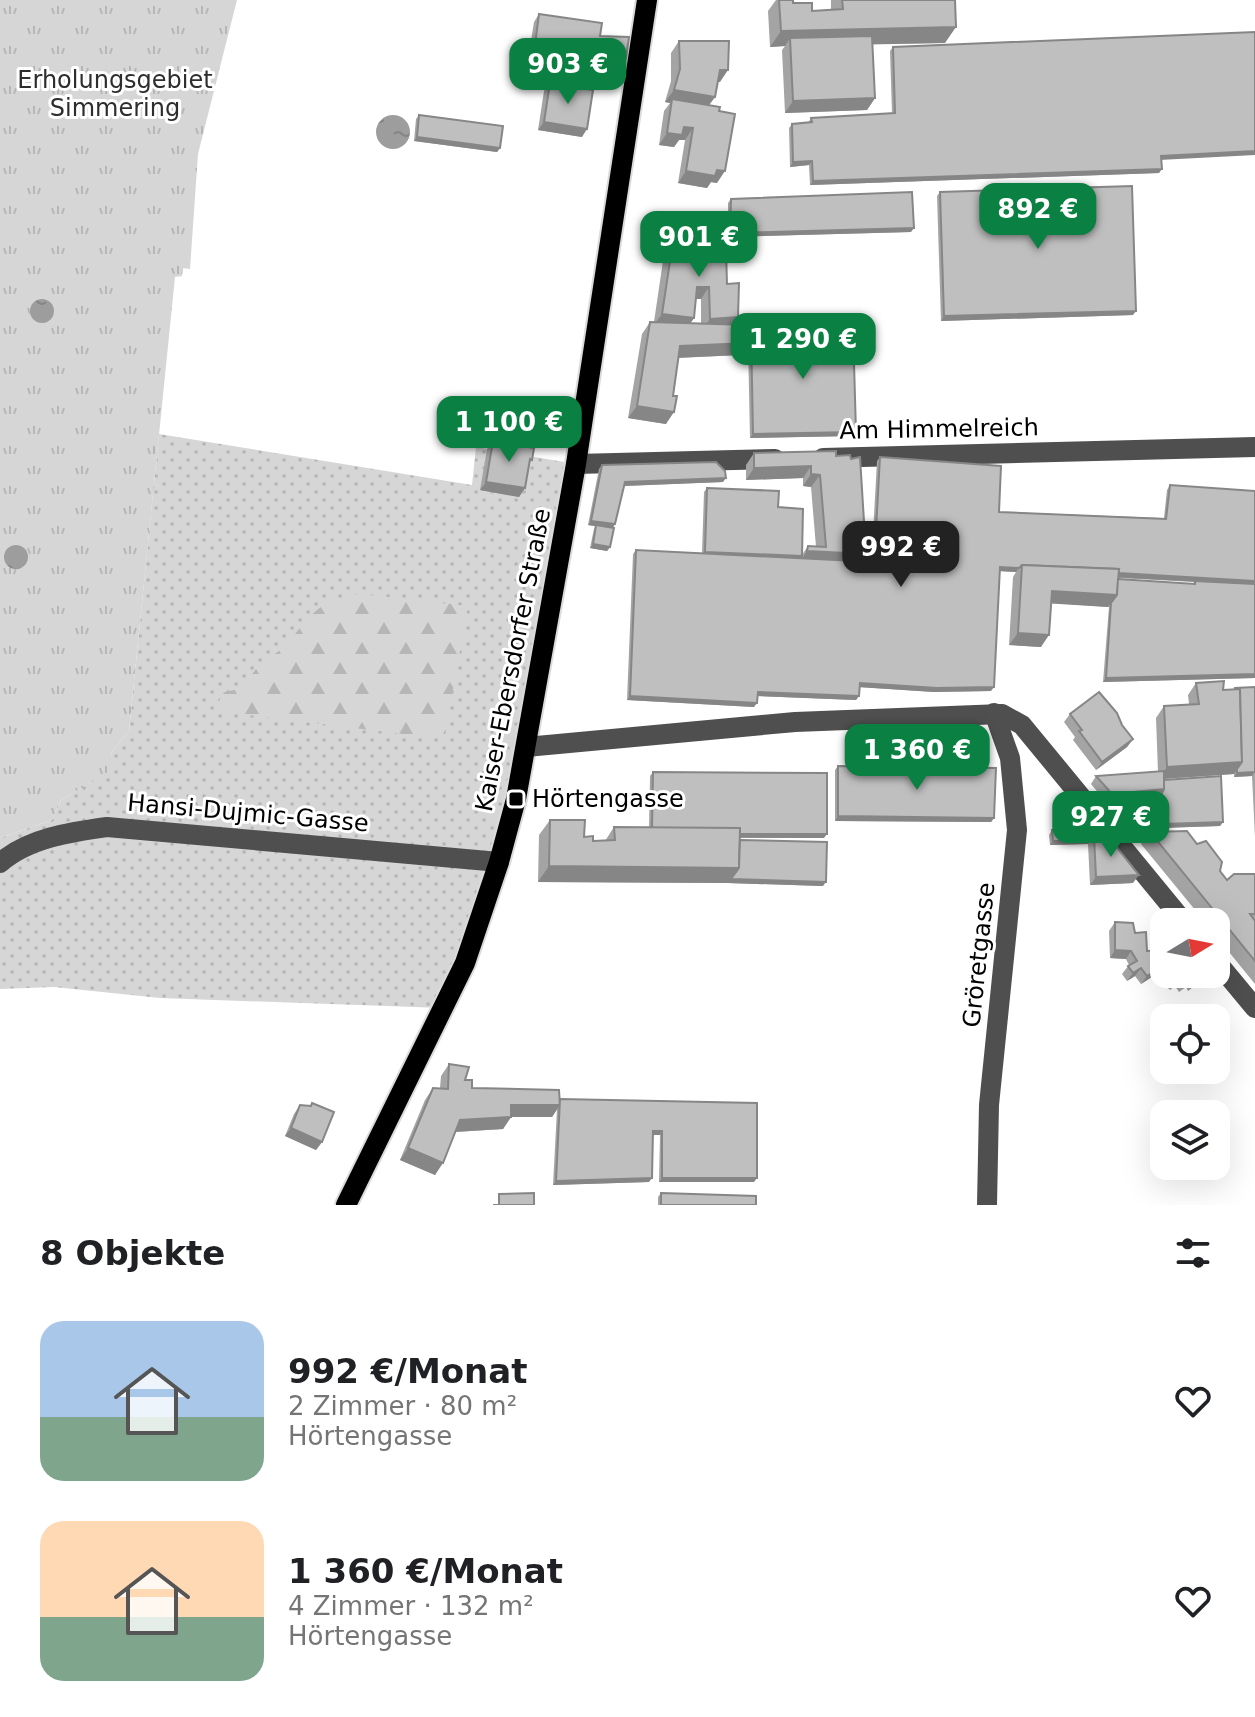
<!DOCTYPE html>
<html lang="de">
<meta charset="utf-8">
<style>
:root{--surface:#fff;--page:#f2f2f2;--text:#202124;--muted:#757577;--accent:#0b8043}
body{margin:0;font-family:"DejaVu Sans",sans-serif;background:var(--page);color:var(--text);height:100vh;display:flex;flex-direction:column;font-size:30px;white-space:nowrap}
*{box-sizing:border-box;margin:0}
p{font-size:26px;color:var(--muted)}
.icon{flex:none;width:44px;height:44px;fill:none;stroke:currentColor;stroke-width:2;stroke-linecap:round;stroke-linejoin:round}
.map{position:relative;height:1205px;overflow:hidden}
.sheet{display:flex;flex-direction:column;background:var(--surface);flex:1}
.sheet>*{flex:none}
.needle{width:52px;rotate:80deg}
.tools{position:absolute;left:1150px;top:908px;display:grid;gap:16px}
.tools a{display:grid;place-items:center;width:80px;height:80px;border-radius:16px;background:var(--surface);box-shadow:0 8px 32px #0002;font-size:40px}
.price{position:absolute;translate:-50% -68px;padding:0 18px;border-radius:16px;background:var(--accent);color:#fff;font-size:26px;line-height:52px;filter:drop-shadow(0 2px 4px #0008)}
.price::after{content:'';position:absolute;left:50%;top:48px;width:24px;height:18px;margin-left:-12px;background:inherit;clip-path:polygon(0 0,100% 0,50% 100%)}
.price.selected{background:#222;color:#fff}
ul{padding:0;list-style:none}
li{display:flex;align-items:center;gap:24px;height:200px;padding:0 40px}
li span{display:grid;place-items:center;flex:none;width:224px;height:160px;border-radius:24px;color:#555}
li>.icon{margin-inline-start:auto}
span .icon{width:96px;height:96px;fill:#fffc;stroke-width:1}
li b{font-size:34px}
h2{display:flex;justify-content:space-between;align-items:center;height:96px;padding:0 40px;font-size:34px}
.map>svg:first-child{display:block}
.grass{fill:url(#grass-dots)}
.forest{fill:url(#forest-firs)}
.park{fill:url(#park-tufts)}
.water{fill:url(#water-ripples)}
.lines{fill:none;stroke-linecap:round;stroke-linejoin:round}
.major-casing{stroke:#dbdbdb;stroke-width:24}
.minor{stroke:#4f4f4f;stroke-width:20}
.major{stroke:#000;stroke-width:20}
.wall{fill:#a4a4a4;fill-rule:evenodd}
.shaded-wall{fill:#868686}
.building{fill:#bfbfbf;stroke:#868686;stroke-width:2}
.poi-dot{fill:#000;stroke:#fff;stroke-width:3}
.labels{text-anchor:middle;stroke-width:6;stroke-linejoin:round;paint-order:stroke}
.park-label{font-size:24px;fill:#2d2d2d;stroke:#fff}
.street-label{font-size:24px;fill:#000;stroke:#fff}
.poi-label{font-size:24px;fill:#000;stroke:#fff;text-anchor:start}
</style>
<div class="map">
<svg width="1255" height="1205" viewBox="0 0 1255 1205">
<defs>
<pattern id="grass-dots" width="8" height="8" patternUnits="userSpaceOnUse" patternTransform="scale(2)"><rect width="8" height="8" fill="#d6d6d6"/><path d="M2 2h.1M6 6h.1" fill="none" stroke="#b6b6b6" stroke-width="1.8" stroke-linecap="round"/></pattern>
<pattern id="forest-firs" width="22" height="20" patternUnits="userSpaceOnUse" patternTransform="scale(2)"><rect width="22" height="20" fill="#d6d6d6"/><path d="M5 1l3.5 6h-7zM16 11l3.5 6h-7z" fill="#b6b6b6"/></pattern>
<pattern id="park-tufts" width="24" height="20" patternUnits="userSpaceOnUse" patternTransform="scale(2)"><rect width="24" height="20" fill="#d6d6d6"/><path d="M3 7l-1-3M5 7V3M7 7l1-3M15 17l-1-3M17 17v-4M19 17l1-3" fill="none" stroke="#b6b6b6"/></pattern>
<pattern id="water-ripples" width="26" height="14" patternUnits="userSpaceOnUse" patternTransform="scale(2)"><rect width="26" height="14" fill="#9d9d9d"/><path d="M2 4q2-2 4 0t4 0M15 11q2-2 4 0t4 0" fill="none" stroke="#858585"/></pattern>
</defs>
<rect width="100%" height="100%" fill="#fff"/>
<path class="grass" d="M159,434L472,485L476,447L576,464L526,747L443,1008L160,998L54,987L0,989V838L52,820L61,800L108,771L112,752L129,731Z"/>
<path class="forest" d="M361,594L468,606L444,739L216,711L222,693L242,688C248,680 254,670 262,663C268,658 276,654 282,648C312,618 313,600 361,594Z"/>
<path class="park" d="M0,0H237L198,154L190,269L183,268L182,276L175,277L129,731L112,752L109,771L61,800L52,820L0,838Z"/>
<g class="water">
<circle cx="393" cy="132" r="17"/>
<circle cx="42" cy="311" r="12"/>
<circle cx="16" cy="557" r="12"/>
</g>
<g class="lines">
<defs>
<path id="major" d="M346,1205L465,963L499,862L516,799L576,464L647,0"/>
</defs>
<use href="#major" class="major-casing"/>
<g class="minor">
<path d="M823,458L1255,447"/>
<path d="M576,464L775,459"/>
<path d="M526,747L795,722L1002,714L1022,725L1184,922"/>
<path d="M0,863C28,838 71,832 107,827L499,862"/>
<path d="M1216,961L1255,1008"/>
<path d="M987,1205L989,1105L1017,830L1010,758L994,713"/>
</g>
<use href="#major" class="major"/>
</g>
<g class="wall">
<path d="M776,0H793V3L812,11L831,10V0H955L945,43L872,44L875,98L867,110L785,113L782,50L785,46L770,47L768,11Z"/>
<path d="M539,14L600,36L620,66L529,53L534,22Z"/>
<path d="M679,41L720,82H717L715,97L709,105L719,111L717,183L711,182L707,188L678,183L685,140H679L674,147L659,145L664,111L670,103L665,102L671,81V53Z"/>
<path d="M893,47L1162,160L1159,173L810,185L809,165L790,167L789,128L792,124L808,123L811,118L892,113L890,51Z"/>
<path d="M550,83L582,137L538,130L544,91Z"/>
<path d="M419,115L500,148L497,152L414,141L416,119Z"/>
<path d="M940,192L1133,315L941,321L937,196Z"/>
<path d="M731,199L911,232L728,237V203Z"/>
<path d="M674,235L707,251L727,284L738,317L733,325L749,334L751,330L853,436L750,438L748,344L740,355L678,358L666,424L628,418L642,334L650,322H654L665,247ZM696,299H701V324L690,323L694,318Z"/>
<path d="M493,441L532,460L529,464L525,488L519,497L480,490L487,449Z"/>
<path d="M836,451L861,561L891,563V553L872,552L877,461L880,457L999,512L1164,518L1167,490L1170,485L1255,491V678L1103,682L1109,607L1051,603L1041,647L1009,645L1013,577L1016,572L1000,571L991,691L934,692L860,687L859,696L856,700L758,696L754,707L627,700L633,554L636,550L702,553L704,492L707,488L778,507L802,555L808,546L816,547L811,487L803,486V478L746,480V465L754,453ZM1118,578L1194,582L1193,584L1118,579Z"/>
<path d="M602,465L723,482L624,486L615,524L613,528L610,547L607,551L590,548L594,529L596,526L588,525L599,469Z"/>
<path d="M1196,683L1223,690L1255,687V837L1252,776L1234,777V774L1164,779L1223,822L1220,826L1160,828L1159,797L1106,802L1091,784L1096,776L1158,772L1156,718L1164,706L1189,704L1188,695Z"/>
<path d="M1070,714L1133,739L1127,747L1096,770L1073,740L1075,737L1064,722Z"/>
<path d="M838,766L994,818L991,822L835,821V770Z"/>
<path d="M653,772L824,838H740V840L823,886L728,883L538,882L539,835L550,820L593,841H605L614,827L649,828L650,776Z"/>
<path d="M1052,830L1091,840L1088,844L1050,845L1049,835Z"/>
<path d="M1150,832L1197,844L1227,880L1255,874V984L1216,936V922H1205L1141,844Z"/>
<path d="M1094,836L1114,844L1133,883L1090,885L1088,844Z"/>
<path d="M1115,922L1135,933L1147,951L1164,950V974H1206L1203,978L1188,991L1186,987L1179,992L1175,986L1170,990L1155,975L1141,984L1135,976L1127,981L1122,974L1129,965L1126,959L1110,958L1109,931Z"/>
<path d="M449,1064L472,1088L560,1100L757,1103L754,1182H659L660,1135H653L649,1182L553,1185L557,1109L552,1117H511L503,1129L456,1132L435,1175L400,1160L425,1100L433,1088H440L441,1076Z"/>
<path d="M312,1103L322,1142L316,1150L285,1136L294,1114L300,1105L310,1106Z"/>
<path d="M661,1193L756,1205H658V1197Z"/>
</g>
<g class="shaded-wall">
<path d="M956,27L945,43L791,46L790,38L785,46L770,47L781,31Z"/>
<path d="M535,45L626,58L620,66L529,53Z"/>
<path d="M720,70H728L720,82H711Z"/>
<path d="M674,90L715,97L706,109L672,99L670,103L665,102Z"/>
<path d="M875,98L867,110L785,113L793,101Z"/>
<path d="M544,122L587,129L582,137L538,130Z"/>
<path d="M684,127L693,128L685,140H679L674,147L659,145L667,133Z"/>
<path d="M417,137L500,148L497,152L414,141Z"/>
<path d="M1255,151V155L1159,160L1161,156Z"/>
<path d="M812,161L809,165L790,167L793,162Z"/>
<path d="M1162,169L1159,173L810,185L813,181Z"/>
<path d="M717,170L725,171L717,183L711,182L707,188L678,183L686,171Z"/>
<path d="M914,228L911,232L728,237L730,233Z"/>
<path d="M697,287H709L701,299H689Z"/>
<path d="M1136,311L1133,315L941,321L944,316Z"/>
<path d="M662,314L694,318L686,330L653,326Z"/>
<path d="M738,317L730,329L701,331L710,319Z"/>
<path d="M749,343L740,355L672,358L680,346Z"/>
<path d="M637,406L674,412L666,424L628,418Z"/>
<path d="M856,432L853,436L750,438L753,434Z"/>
<path d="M811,466L803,478L746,480L754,468Z"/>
<path d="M811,474L820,475L811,487L803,486Z"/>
<path d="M726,478L723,482L622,486L625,482Z"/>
<path d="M486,482L525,488L519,497L480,490Z"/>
<path d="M591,521L615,524L612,529L588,525Z"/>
<path d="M593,544L610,547L607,551L590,548Z"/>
<path d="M875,548L894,549L891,553L872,552Z"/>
<path d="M807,551L866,554L857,566L799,563Z"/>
<path d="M705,552L802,556L799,560L702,556Z"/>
<path d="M1000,567L1019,568L1016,572L997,571Z"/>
<path d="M1021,568L1255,581V585L1021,572Z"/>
<path d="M1052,591L1117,595L1108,607L1043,603Z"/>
<path d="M1018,633L1049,635L1041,647L1009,645Z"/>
<path d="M1255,674V678L1103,682L1106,678Z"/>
<path d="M860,683L994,687L991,691L934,692L857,687Z"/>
<path d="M758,692L859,696L856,700L755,696Z"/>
<path d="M630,696L757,703L754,707L627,700Z"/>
<path d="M1133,739L1127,747L1096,770L1102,762Z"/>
<path d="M1242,762L1234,774L1159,779L1167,767Z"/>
<path d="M1254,772L1252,776L1234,777L1237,773Z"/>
<path d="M1164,789L1159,797L1106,802L1112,794Z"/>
<path d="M838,816L994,818L991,822L835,821Z"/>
<path d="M1223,822L1220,826L1160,828L1163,824Z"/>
<path d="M652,833L827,834L824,838L649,837Z"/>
<path d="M1091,840L1088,844L1050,845L1053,841Z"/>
<path d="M549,866L739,868L826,882L823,886L728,883L538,882Z"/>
<path d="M1139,875L1133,883L1090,885L1096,877Z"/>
<path d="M1115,950L1131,951L1126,959L1110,958Z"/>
<path d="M1161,967L1155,975L1141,984L1147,976Z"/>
<path d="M1141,968L1135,976L1127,981L1133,973Z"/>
<path d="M1204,974H1206L1203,978L1188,991L1194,983Z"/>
<path d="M511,1105H560L552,1117H503Z"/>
<path d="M511,1117L503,1129L452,1132L460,1120Z"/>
<path d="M291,1128L322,1142L316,1150L285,1136Z"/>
<path d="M653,1131H662L660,1135H651Z"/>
<path d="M408,1148L443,1163L435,1175L400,1160Z"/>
<path d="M652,1178L649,1182L553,1185L556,1181Z"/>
<path d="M662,1178H757L754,1182H659Z"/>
</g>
<g class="building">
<path d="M779,0H793V3H812V11L843,9L842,0H955L956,27L781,31Z"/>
<path d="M539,14L602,23L600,36L629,37L626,58L535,45Z"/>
<path d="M1255,32V151L1161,156L1162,169L813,181L812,161L793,162L792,124L812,122L811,118L895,113L893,47Z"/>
<path d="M872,36L875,98L793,101L790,38Z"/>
<path d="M679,41H729L728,70H720L715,97L674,90L680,69Z"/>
<path d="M550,83L593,90L587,129L544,122Z"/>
<path d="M672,99L720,107L719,111L735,114L725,171L717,170L715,176L686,171L693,128L684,127L682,135L667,133Z"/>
<path d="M419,115L503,126L500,148L417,137Z"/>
<path d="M1132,186L1136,311L944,316L940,192Z"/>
<path d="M912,192L914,228L730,233L731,199Z"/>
<path d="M706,234L707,251L726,250L727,284L739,283L738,317L710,319L709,287H697L694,318L662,314L674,235Z"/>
<path d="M650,322L748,325L749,343L680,346L673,396H677L674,412L637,406Z"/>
<path d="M853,329L856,432L753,434L751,330Z"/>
<path d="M493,441L534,448L532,460L530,459L525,488L486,482Z"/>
<path d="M836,451V456L850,455L851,459L860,457L866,554L807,551L808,546L826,547L820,475L811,474V466L754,468V453Z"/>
<path d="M880,457L1001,466L999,512L1166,519L1170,485L1255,491V581L1118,573L1119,569L1022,565L1019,568L1000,567L994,687L937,688L860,683L859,696L758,692L757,703L630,696L636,550L914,564L893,562L894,549L875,548Z"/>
<path d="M716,462L725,471L726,478L625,482L615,524L591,521L602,465Z"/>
<path d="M707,488L779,491L778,507L803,509L802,556L705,552Z"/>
<path d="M596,525L614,528L610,547L593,544Z"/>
<path d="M1022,565L1119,569L1117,595L1052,591L1049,635L1018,633Z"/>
<path d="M1118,579L1195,584V581L1255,584V674L1106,678L1111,603L1117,595Z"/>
<path d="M1224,681L1223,690L1240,689L1242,762L1167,767L1164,706L1199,704L1196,683Z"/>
<path d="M1255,687V771L1254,772L1237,773V769L1242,762L1240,689L1234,688Z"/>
<path d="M1099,692L1117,713L1122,725L1133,739L1102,762L1079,731L1082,730L1070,714Z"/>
<path d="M838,766L996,768L994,818L838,816Z"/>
<path d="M1164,771V789L1112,794L1096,776Z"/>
<path d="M653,772L827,773V834H740V828H652Z"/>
<path d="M1221,776L1223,822L1163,824L1162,793L1164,789V780Z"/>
<path d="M550,820H585L584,837L593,836V841L615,840L614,827L740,828L739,868L549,866Z"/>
<path d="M1091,828V840L1053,841L1052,830Z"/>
<path d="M1187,831L1197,844L1206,841L1222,862L1220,871L1227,880L1234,874H1255V914H1250L1255,921V961L1150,832Z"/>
<path d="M1113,835L1114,844L1139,875L1096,877L1094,836Z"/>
<path d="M740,840L827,842L826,882L731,879L739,868Z"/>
<path d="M1115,922L1133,923L1135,933L1146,932L1147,951L1164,950V970L1161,967L1147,976L1141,968L1133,973L1128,966L1137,961L1131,951L1115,950Z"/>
<path d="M1168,974H1204L1194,983L1191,979L1185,984L1181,978L1175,982Z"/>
<path d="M449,1064L469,1067L465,1080H472V1088L559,1090L560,1105H511V1117L460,1120L443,1163L408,1148L433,1088L448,1089Z"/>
<path d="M560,1099L757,1103V1178H662V1131H653L652,1178L556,1181Z"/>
<path d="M312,1103L334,1112L322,1142L291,1128L300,1105L311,1106Z"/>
<path d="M534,1193V1205H493H499V1194Z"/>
<path d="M661,1193L756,1196V1205H661Z"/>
</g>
<rect class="poi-dot" x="508" y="791" width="16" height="16" rx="4"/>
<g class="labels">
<g class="park-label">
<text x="115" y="88">Erholungsgebiet<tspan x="115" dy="28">Simmering</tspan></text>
</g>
<g class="street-label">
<text transform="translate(939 429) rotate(-1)" y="8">Am Himmelreich</text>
<text transform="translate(513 660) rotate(-79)" y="8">Kaiser-Ebersdorfer Straße</text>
<text transform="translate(248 813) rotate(5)" y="8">Hansi-Dujmic-Gasse</text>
<text transform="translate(979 955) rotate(-84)" y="8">Gröretgasse</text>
</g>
<g class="poi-label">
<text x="532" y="807">Hörtengasse</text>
</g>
</g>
</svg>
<div class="tools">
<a><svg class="needle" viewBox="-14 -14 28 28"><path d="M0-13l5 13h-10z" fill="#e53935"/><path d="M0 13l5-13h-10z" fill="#757577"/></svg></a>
<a><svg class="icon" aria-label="locate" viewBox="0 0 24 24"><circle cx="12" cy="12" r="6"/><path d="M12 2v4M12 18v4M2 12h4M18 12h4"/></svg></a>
<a><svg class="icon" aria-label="layers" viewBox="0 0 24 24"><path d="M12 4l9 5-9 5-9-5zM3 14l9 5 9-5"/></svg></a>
</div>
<b class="price" style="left:568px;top:106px">903 €</b>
<b class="price" style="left:1038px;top:251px">892 €</b>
<b class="price" style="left:699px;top:279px">901 €</b>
<b class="price" style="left:803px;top:381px">1 290 €</b>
<b class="price" style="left:509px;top:464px">1 100 €</b>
<b class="price selected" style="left:901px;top:589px">992 €</b>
<b class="price" style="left:917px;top:792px">1 360 €</b>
<b class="price" style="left:1111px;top:859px">927 €</b>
</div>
<section class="sheet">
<h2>8 Objekte<svg class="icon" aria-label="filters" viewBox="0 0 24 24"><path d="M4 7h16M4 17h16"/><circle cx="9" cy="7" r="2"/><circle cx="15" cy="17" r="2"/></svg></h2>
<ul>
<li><span style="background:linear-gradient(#a9c7e8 60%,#7fa58c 0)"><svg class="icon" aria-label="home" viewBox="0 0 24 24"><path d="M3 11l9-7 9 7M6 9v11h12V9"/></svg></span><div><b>992 €/Monat</b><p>2 Zimmer · 80 m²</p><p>Hörtengasse</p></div><svg class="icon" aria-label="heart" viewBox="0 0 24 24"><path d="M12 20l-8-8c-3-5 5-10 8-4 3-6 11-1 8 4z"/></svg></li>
<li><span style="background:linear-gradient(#ffd9b3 60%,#7fa58c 0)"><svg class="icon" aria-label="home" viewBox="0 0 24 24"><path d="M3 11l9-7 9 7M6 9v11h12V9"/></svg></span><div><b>1 360 €/Monat</b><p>4 Zimmer · 132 m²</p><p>Hörtengasse</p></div><svg class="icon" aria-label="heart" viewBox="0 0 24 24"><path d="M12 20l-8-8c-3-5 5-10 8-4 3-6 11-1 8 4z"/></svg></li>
</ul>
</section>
